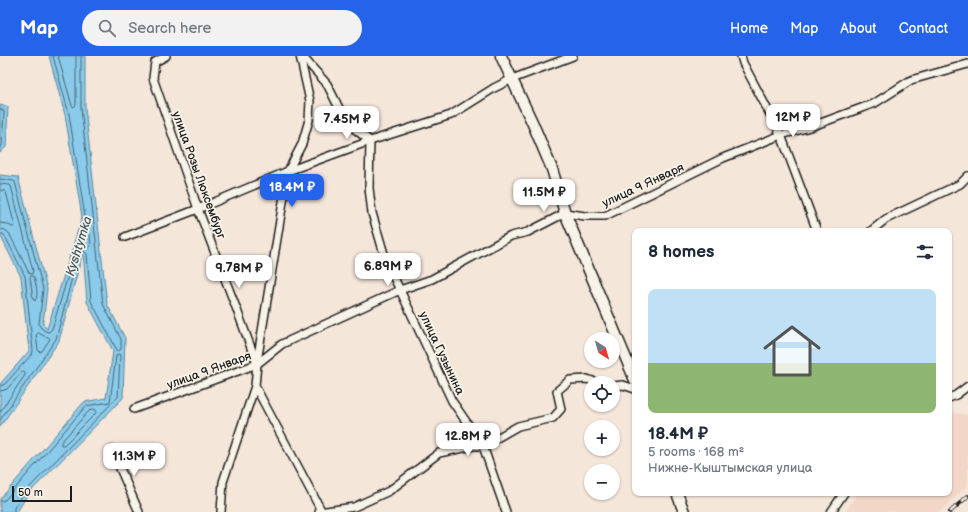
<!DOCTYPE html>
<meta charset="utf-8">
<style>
:root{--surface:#fff;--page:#f2f2f3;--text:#1f2937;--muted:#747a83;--line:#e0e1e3;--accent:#2563eb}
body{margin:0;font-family:"Balsamiq Sans",sans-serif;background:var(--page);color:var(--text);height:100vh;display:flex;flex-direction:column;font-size:15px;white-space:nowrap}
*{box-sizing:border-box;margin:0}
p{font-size:13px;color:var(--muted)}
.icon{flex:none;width:22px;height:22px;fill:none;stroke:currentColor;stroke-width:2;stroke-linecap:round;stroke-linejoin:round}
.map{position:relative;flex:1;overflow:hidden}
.sheet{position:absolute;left:632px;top:172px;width:320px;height:268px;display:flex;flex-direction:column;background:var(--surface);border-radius:8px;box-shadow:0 1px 3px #0004}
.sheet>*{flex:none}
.needle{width:26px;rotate:143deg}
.buttons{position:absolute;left:584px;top:276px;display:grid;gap:8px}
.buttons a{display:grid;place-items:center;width:36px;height:36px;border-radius:50%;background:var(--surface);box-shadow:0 1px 3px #0004;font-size:20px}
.scale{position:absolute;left:12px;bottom:10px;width:60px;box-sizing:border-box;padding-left:4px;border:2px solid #1c1c1c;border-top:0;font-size:11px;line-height:14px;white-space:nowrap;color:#1c1c1c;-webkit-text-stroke:3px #f7f3e8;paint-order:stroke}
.price{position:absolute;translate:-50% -34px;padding:0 9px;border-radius:8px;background:#fff;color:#222;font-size:13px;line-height:26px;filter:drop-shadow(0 1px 2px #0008)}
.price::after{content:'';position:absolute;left:50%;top:24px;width:12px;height:9px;margin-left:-6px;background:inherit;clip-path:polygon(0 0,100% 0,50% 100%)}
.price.on{background:var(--accent);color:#fff}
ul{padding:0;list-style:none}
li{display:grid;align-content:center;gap:8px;height:212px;padding:0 16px}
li+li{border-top:1px solid var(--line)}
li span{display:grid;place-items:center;height:124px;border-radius:8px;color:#555}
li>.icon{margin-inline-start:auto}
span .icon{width:72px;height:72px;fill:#fffc;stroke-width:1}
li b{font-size:17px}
h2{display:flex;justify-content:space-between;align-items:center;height:48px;padding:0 16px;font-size:17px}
header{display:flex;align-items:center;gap:24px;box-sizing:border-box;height:56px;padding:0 20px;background:var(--accent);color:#fff}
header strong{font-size:19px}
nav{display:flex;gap:22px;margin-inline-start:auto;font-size:14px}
.search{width:280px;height:36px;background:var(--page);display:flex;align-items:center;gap:10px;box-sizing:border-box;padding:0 14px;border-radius:22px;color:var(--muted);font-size:15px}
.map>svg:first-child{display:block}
.built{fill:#f2d7c9}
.water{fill:#8acbeb;stroke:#5e8598}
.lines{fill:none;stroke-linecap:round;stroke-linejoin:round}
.shore{stroke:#48626f;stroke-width:1}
.minor-casing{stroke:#1c1c1c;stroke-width:10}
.secondary-casing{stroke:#1c1c1c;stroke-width:13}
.minor{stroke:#f7f3e8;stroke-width:7}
.secondary{stroke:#f7f3e8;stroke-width:10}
.rail-casing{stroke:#1c1c1c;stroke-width:4}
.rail{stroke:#f7f3e8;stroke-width:2.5;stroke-dasharray:8;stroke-linecap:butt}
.labels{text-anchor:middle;stroke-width:3.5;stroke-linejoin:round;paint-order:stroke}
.street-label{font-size:12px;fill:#1c1c1c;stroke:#f7f3e8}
.water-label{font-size:13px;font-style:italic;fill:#425964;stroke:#f7f3e8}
</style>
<header>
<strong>Map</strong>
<div class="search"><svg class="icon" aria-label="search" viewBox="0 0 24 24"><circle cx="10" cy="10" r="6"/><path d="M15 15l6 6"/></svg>Search here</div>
<nav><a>Home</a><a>Map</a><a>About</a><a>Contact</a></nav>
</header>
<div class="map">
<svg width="968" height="456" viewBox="0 0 968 456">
<rect width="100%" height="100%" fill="#f5e6da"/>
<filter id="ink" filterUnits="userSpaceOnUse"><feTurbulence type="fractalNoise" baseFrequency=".025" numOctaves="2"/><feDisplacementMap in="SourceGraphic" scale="8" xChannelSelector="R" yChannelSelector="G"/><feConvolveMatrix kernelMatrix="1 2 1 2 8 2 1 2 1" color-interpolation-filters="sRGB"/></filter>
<g filter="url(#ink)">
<path class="built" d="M949,352L955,357L968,359V429L940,456H846L857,437H949Z"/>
<g class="water">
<path d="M49,0H85V52L107,248L125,282L123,342L28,438L17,456H0V443L84,346L106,342L113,295L87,246L83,196L59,285L0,371V328L29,295L21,221L0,179V119L18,121L47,233L43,268L47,273L82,161L65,59Z"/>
<path d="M0,49L8,51L6,91L0,97Z"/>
</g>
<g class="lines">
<g class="shore">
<path d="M53,0L69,58L85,161L75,196L78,198L81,196L84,195L87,198L91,245L117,294L119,295L121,293V283L103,248L81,52V0"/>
<path d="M58,0L72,50L74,51L76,49V0"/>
<path d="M0,53L3,54L4,56L2,89L0,91"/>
<path d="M0,123L14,125L15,126L43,233L39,268L40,271L45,275L49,276L52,273L70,213L72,212L74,214L56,283L0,364"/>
<path d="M0,128L10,129L11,130L33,215L32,218L29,217L9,177L5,174L0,173"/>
<path d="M0,134L5,135L6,136L15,170L12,171L7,168L0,167"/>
<path d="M88,176L90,178L91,190L89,192L84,190L83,189L86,177Z"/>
<path d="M0,178H3L5,180L25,220L33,295L32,298L5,328L0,330"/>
<path d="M31,220H33L34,221C36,229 39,238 35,245L33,243L30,222Z"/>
<path d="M39,277L44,280L48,281L50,283L42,295L40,296L38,294L36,279L37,278Z"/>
<path d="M0,335L4,334L7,333L22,316H25V319L0,356"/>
<path d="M94,353L96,354V357L64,389H61V386L89,355Z"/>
<path d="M0,445L5,444L86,350L110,346L116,300L118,298L120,299V300L118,341L113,346L111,347L110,349L25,436L14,452V456"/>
</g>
<defs>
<g id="minor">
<path d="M166,0L155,6L153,22L198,153L237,254L257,308L255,330L322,456"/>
<path d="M302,0L327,28L346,66L370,85L369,132L372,157L387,208L400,234L452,345L483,390L506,456"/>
<path d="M741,0L743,7L781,79L817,175"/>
<path d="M871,175L886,163L960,128L968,120"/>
<path d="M125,181L198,153L288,115L370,85L451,59L494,32L512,23L573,0"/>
<path d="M257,306L288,115L302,88L309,64L310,45L300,0"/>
<path d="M613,330L623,329L635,333"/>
<path d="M949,342L956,339L968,330"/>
<path d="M134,353L257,308L282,288L400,234L432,223L511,180L528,176L565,157L585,160H605L723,102L781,79L810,71L875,47L911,24L968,8"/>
<path d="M112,394L139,456"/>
<path d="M221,456L223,426L255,330"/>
<path d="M319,456L354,451L389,435L439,397L473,390H483L518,370L553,362L561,353L557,335L570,324L587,323L598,327"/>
<path d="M831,456L844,437"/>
</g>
<g id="secondary">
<path d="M501,0L533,68L552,113L565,157L635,324"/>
<path d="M677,437L684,456"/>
</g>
</defs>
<use href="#minor" class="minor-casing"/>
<use href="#secondary" class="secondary-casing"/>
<use href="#minor" class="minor"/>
<use href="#secondary" class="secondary"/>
<defs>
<path id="rail" d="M950,456L968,440"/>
</defs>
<use href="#rail" class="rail-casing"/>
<use href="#rail" class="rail"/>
</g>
</g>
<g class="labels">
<g class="street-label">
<text transform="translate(199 119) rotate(70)" y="4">улица Розы Люксембург</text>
<text transform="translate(643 129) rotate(-25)" y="4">улица 9 Января</text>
<text transform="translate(442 297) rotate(65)" y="4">улица Гузынина</text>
<text transform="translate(209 314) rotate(-20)" y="4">улица 9 Января</text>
</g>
<g class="water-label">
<text transform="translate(78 190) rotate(-73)" y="5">Kyshtymka</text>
</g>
</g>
</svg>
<div class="buttons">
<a><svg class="needle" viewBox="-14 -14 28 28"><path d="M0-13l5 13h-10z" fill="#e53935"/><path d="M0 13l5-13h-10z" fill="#747a83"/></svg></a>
<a><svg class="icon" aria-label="locate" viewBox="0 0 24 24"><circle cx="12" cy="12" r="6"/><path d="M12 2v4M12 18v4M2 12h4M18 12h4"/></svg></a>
<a>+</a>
<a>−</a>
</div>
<div class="scale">50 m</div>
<b class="price" style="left:793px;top:82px">12M ₽</b>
<b class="price" style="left:347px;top:84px">7.45M ₽</b>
<b class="price on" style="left:292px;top:152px">18.4M ₽</b>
<b class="price" style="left:544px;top:157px">11.5M ₽</b>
<b class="price" style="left:388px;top:231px">6.89M ₽</b>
<b class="price" style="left:239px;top:233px">9.78M ₽</b>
<b class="price" style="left:468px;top:401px">12.8M ₽</b>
<b class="price" style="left:134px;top:421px">11.3M ₽</b>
<section class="sheet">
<h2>8 homes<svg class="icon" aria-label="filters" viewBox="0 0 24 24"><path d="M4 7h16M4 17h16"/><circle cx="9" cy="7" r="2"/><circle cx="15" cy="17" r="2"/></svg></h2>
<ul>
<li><span style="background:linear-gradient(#bfe0f5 60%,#8fb573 0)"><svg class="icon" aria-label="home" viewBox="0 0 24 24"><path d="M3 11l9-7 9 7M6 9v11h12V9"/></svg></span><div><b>18.4M ₽</b><p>5 rooms · 168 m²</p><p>Нижне-Кыштымская улица</p></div></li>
</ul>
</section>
</div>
